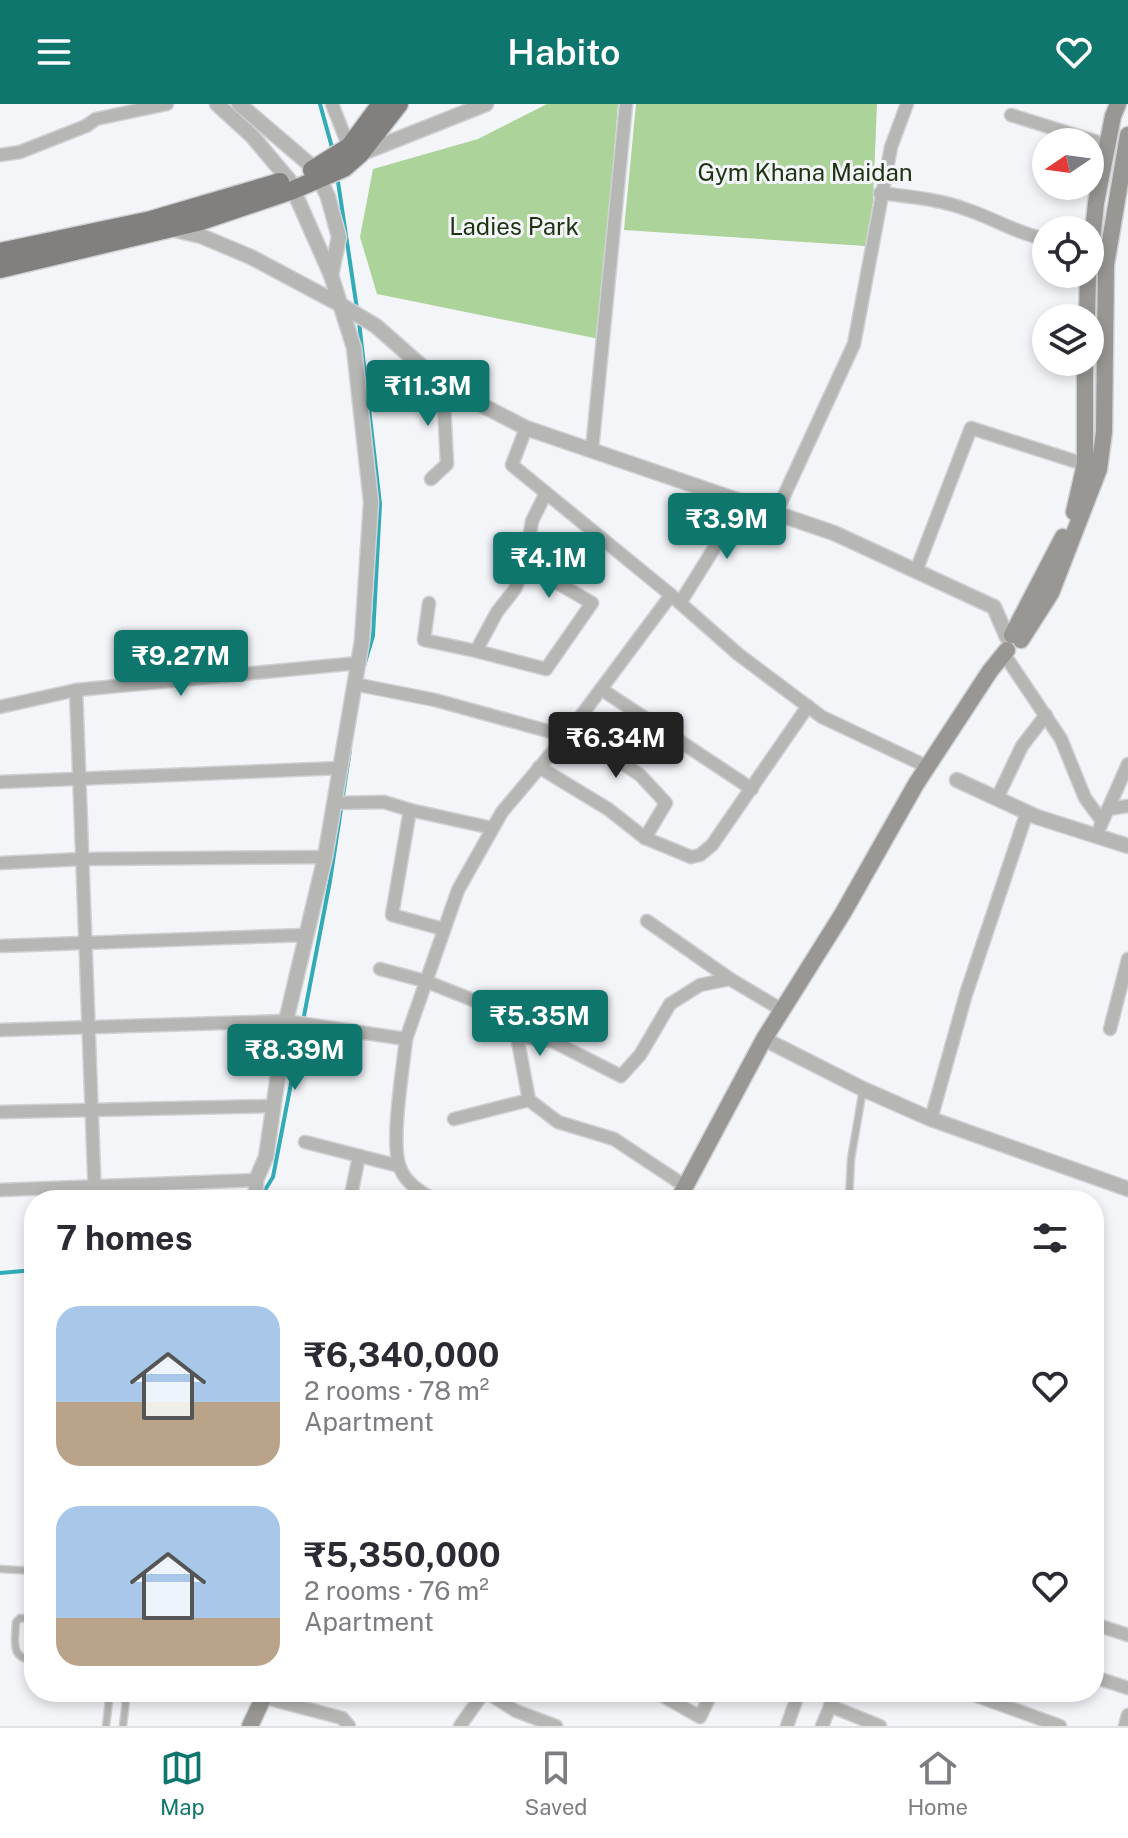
<!DOCTYPE html>
<meta charset="utf-8">
<style>
:root{--surface:#fff;--page:#f7f7f7;--text:#2b2b33;--muted:#7c7c81;--line:#e1e1e2;--accent:#0f766e}
body{margin:0;font-family:"Public Sans",sans-serif;background:var(--page);color:var(--text);height:100vh;display:flex;flex-direction:column;font-size:30px;white-space:nowrap}
*{box-sizing:border-box;margin:0}
p{font-size:26px;color:var(--muted)}
.icon{flex:none;width:44px;height:44px;fill:none;stroke:currentColor;stroke-width:2;stroke-linecap:round;stroke-linejoin:round}
.map{position:relative;flex:1;overflow:hidden}
.sheet{position:absolute;left:24px;top:1086px;width:1080px;height:512px;display:flex;flex-direction:column;background:var(--surface);border-radius:32px;box-shadow:0 4px 12px #0003}
.sheet>*{flex:none}
.needle{width:52px;rotate:257deg}
.buttons{position:absolute;left:1032px;top:24px;display:grid;gap:16px}
.buttons a{display:grid;place-items:center;width:72px;height:72px;border-radius:50%;background:var(--surface);box-shadow:0 4px 12px #0003;font-size:40px}
.price{position:absolute;translate:-50% -68px;padding:0 18px;border-radius:8px;background:var(--accent);color:#fff;font-size:26px;line-height:52px;filter:drop-shadow(0 2px 4px #0008)}
.price::after{content:'';position:absolute;left:50%;top:48px;width:24px;height:18px;margin-left:-12px;background:inherit;clip-path:polygon(0 0,100% 0,50% 100%)}
.price.active{background:#222;color:#fff}
ul{padding:0;list-style:none}
li{display:flex;align-items:center;gap:24px;height:200px;padding:0 32px}
li span{display:grid;place-items:center;flex:none;width:224px;height:160px;border-radius:24px;color:#555}
li>.icon{margin-inline-start:auto}
span .icon{width:96px;height:96px;fill:#fffc;stroke-width:1}
li b{font-size:34px}
h2{display:flex;justify-content:space-between;align-items:center;height:96px;padding:0 32px;font-size:34px}
header{display:flex;justify-content:space-between;align-items:center;height:104px;padding:0 32px;background:var(--accent);color:#fff;font-size:36px;font-weight:600}
.menu{display:flex;justify-content:space-around;align-items:center;height:112px;border-top:2px solid var(--line);background:var(--surface);font-size:22px;color:var(--muted)}
.menu a{display:grid;justify-items:center;gap:4px}
.menu .active{color:var(--accent)}
.map>svg:first-child{display:block}
.green{fill:#acd49a}
.lines{fill:none;stroke-linecap:round;stroke-linejoin:round}
.stream{stroke:#31abb5;stroke-width:4}
.service-casing{stroke:#d0d1d4;stroke-width:9}
.minor-casing{stroke:#d0d1d4;stroke-width:15}
.tertiary-casing{stroke:#d0d1d4;stroke-width:17}
.secondary-casing{stroke:#d0d1d4;stroke-width:19}
.primary-casing{stroke:#d0d1d4;stroke-width:21}
.service{stroke:#b6b6b4;stroke-width:6}
.minor{stroke:#b6b6b4;stroke-width:12}
.tertiary{stroke:#b6b6b4;stroke-width:14}
.secondary{stroke:#989794;stroke-width:16}
.primary{stroke:#82807e;stroke-width:18}
.labels{text-anchor:middle;stroke-width:6;stroke-linejoin:round;paint-order:stroke}
.park-label{font-size:24px;fill:#1d3411;stroke:#f4f5f9}
</style>
<header><svg class="icon" aria-label="menu" viewBox="0 0 24 24"><path d="M4 6h16M4 12h16M4 18h16"/></svg>Habito<svg class="icon" aria-label="heart" viewBox="0 0 24 24"><path d="M12 20l-8-8c-3-5 5-10 8-4 3-6 11-1 8 4z"/></svg></header>
<div class="map">
<svg width="1128" height="1622" viewBox="0 0 1128 1622">
<rect width="100%" height="100%" fill="#f4f5f9"/>
<g class="green">
<path d="M547,0H618L599,235L377,190L360,133L373,65L478,35Z"/>
<path d="M636,0H877L873,98L865,142L624,126Z"/>
</g>
<g class="lines">
<g class="stream">
<path d="M320,0L333,47"/>
<path d="M337,71L357,205"/>
<path d="M359,218L380,400L373,532L364,562"/>
<path d="M260,1094L273,1073L330,777L350,646"/>
<path d="M0,1169L34,1166"/>
</g>
<defs>
<g id="service">
<path d="M849,1096L851,1055L863,985"/>
<path d="M0,1465L34,1467"/>
<path d="M32,1467L34,1433"/>
<path d="M34,1515L20,1514L16,1518C15,1538 10,1555 34,1556"/>
<path d="M106,1622L110,1588"/>
<path d="M123,1622L127,1588"/>
</g>
<g id="minor">
<path d="M332,0L349,43"/>
<path d="M1011,11L1107,41"/>
<path d="M0,51L20,48L86,22L96,15L167,0"/>
<path d="M880,89C911,93 940,95 968,106C995,115 1018,130 1046,135"/>
<path d="M526,324L512,361L671,491L738,550L822,613L928,663"/>
<path d="M592,346L626,0"/>
<path d="M431,375L447,360L443,281"/>
<path d="M776,409L854,240L891,43L907,0"/>
<path d="M525,460L592,499L546,565L476,547L497,508L515,485L525,460L532,417L546,389"/>
<path d="M916,467L971,324L1093,363"/>
<path d="M429,499L424,536L476,547"/>
<path d="M680,499L715,443L735,395"/>
<path d="M1004,550L1061,635L1085,694L1102,717"/>
<path d="M354,580L435,596L566,632"/>
<path d="M601,585L752,685"/>
<path d="M76,586L95,1096"/>
<path d="M0,603L76,586L358,559"/>
<path d="M571,625L640,671L666,699L645,734"/>
<path d="M539,663L608,705L645,734L691,753L700,751L712,741L808,602"/>
<path d="M0,678L340,664"/>
<path d="M999,696L1000,688L1022,642L1046,611"/>
<path d="M334,699L384,698L410,706"/>
<path d="M1108,705L1128,702"/>
<path d="M1100,723L1128,660"/>
<path d="M0,759L83,755L325,753"/>
<path d="M647,817L730,875"/>
<path d="M443,825L392,811L410,706L492,724"/>
<path d="M0,842L306,831"/>
<path d="M380,865L425,877L478,898L495,920L517,932L529,996L558,1018L614,1035L685,1082"/>
<path d="M1110,925L1128,855"/>
<path d="M0,926L286,917L406,935C403,965 391,1034 399,1061C404,1078 421,1089 435,1096"/>
<path d="M517,932L552,937L621,972L640,951L670,900L700,881L730,875L782,906"/>
<path d="M406,935L458,786L502,708L566,632L671,491"/>
<path d="M0,1008L273,1002"/>
<path d="M454,1015L529,996"/>
<path d="M931,1015L966,890L1027,708"/>
<path d="M305,1038L399,1062"/>
<path d="M0,1086L256,1076"/>
<path d="M350,1096L359,1052"/>
<path d="M1094,1520L1128,1531"/>
<path d="M1094,1573L1128,1584"/>
<path d="M486,1588L516,1607L556,1622"/>
<path d="M656,1588L700,1613L712,1588"/>
<path d="M966,1588L1060,1622"/>
<path d="M262,1593L342,1614L349,1622"/>
<path d="M830,1602L880,1622"/>
<path d="M460,1622L484,1588"/>
<path d="M787,1622L799,1588"/>
<path d="M822,1622L836,1588"/>
<path d="M1125,1622L1128,1611"/>
</g>
<g id="tertiary">
<path d="M217,0L252,32L289,76L331,171L354,244L371,398L362,537L325,753L286,917L266,1053L256,1076V1096"/>
<path d="M239,0L315,65L328,93L339,133L331,171"/>
<path d="M360,50L486,0"/>
<path d="M171,125L201,132L251,153L341,201L376,222L443,281L526,324L834,429L994,503L1007,533"/>
<path d="M957,676L1037,713L1128,742"/>
<path d="M764,935L863,985L931,1015L1128,1085"/>
</g>
<g id="secondary">
<path d="M1090,156L1096,99L1113,12L1118,0"/>
<path d="M1087,214L1088,170"/>
<path d="M1074,408L1085,360V258"/>
<path d="M1012,531L1063,433"/>
<path d="M1021,536L1051,489L1099,365L1104,328L1106,161L1128,31"/>
<path d="M678,1096L764,935L843,809L916,680L990,567L1007,546"/>
<path d="M250,1622L266,1588"/>
</g>
<g id="primary">
<path d="M312,66L349,43L381,0"/>
<path d="M0,148L151,116L280,78"/>
<path d="M0,165L201,117L293,86L344,64L360,50L399,0"/>
</g>
</defs>
<use href="#service" class="service-casing"/>
<use href="#minor" class="minor-casing"/>
<use href="#tertiary" class="tertiary-casing"/>
<use href="#secondary" class="secondary-casing"/>
<use href="#primary" class="primary-casing"/>
<use href="#service" class="service"/>
<use href="#minor" class="minor"/>
<use href="#tertiary" class="tertiary"/>
<use href="#secondary" class="secondary"/>
<use href="#primary" class="primary"/>
</g>
<g class="labels">
<g class="park-label">
<text x="805" y="77">Gym Khana Maidan</text>
<text x="514" y="131">Ladies Park</text>
</g>
</g>
</svg>
<div class="buttons">
<a><svg class="needle" viewBox="-14 -14 28 28"><path d="M0-13l5 13h-10z" fill="#e53935"/><path d="M0 13l5-13h-10z" fill="#7c7c81"/></svg></a>
<a><svg class="icon" aria-label="locate" viewBox="0 0 24 24"><circle cx="12" cy="12" r="6"/><path d="M12 2v4M12 18v4M2 12h4M18 12h4"/></svg></a>
<a><svg class="icon" aria-label="layers" viewBox="0 0 24 24"><path d="M12 4l9 5-9 5-9-5zM3 14l9 5 9-5"/></svg></a>
</div>
<b class="price" style="left:428px;top:324px">₹11.3M</b>
<b class="price" style="left:727px;top:457px">₹3.9M</b>
<b class="price" style="left:549px;top:496px">₹4.1M</b>
<b class="price" style="left:181px;top:594px">₹9.27M</b>
<b class="price active" style="left:616px;top:676px">₹6.34M</b>
<b class="price" style="left:540px;top:954px">₹5.35M</b>
<b class="price" style="left:295px;top:988px">₹8.39M</b>
<section class="sheet">
<h2>7 homes<svg class="icon" aria-label="filters" viewBox="0 0 24 24"><path d="M4 7h16M4 17h16"/><circle cx="9" cy="7" r="2"/><circle cx="15" cy="17" r="2"/></svg></h2>
<ul>
<li><span style="background:linear-gradient(#a9c7e8 60%,#b9a48a 0)"><svg class="icon" aria-label="home" viewBox="0 0 24 24"><path d="M3 11l9-7 9 7M6 9v11h12V9"/></svg></span><div><b>₹6,340,000</b><p>2 rooms · 78 m²</p><p>Apartment</p></div><svg class="icon" aria-label="heart" viewBox="0 0 24 24"><path d="M12 20l-8-8c-3-5 5-10 8-4 3-6 11-1 8 4z"/></svg></li>
<li><span style="background:linear-gradient(#a9c7e8 70%,#b9a48a 0)"><svg class="icon" aria-label="home" viewBox="0 0 24 24"><path d="M3 11l9-7 9 7M6 9v11h12V9"/></svg></span><div><b>₹5,350,000</b><p>2 rooms · 76 m²</p><p>Apartment</p></div><svg class="icon" aria-label="heart" viewBox="0 0 24 24"><path d="M12 20l-8-8c-3-5 5-10 8-4 3-6 11-1 8 4z"/></svg></li>
</ul>
</section>
</div>
<nav class="menu">
<a class="active"><svg class="icon" aria-label="map" viewBox="0 0 24 24"><path d="M3 6l6-2 6 2 6-2v14l-6 2-6-2-6 2zM9 4v14M15 6v14"/></svg>Map</a>
<a><svg class="icon" aria-label="saved" viewBox="0 0 24 24"><path d="M7 4h10v16l-5-4-5 4z"/></svg>Saved</a>
<a><svg class="icon" aria-label="home" viewBox="0 0 24 24"><path d="M3 11l9-7 9 7M6 9v11h12V9"/></svg>Home</a>
</nav>
